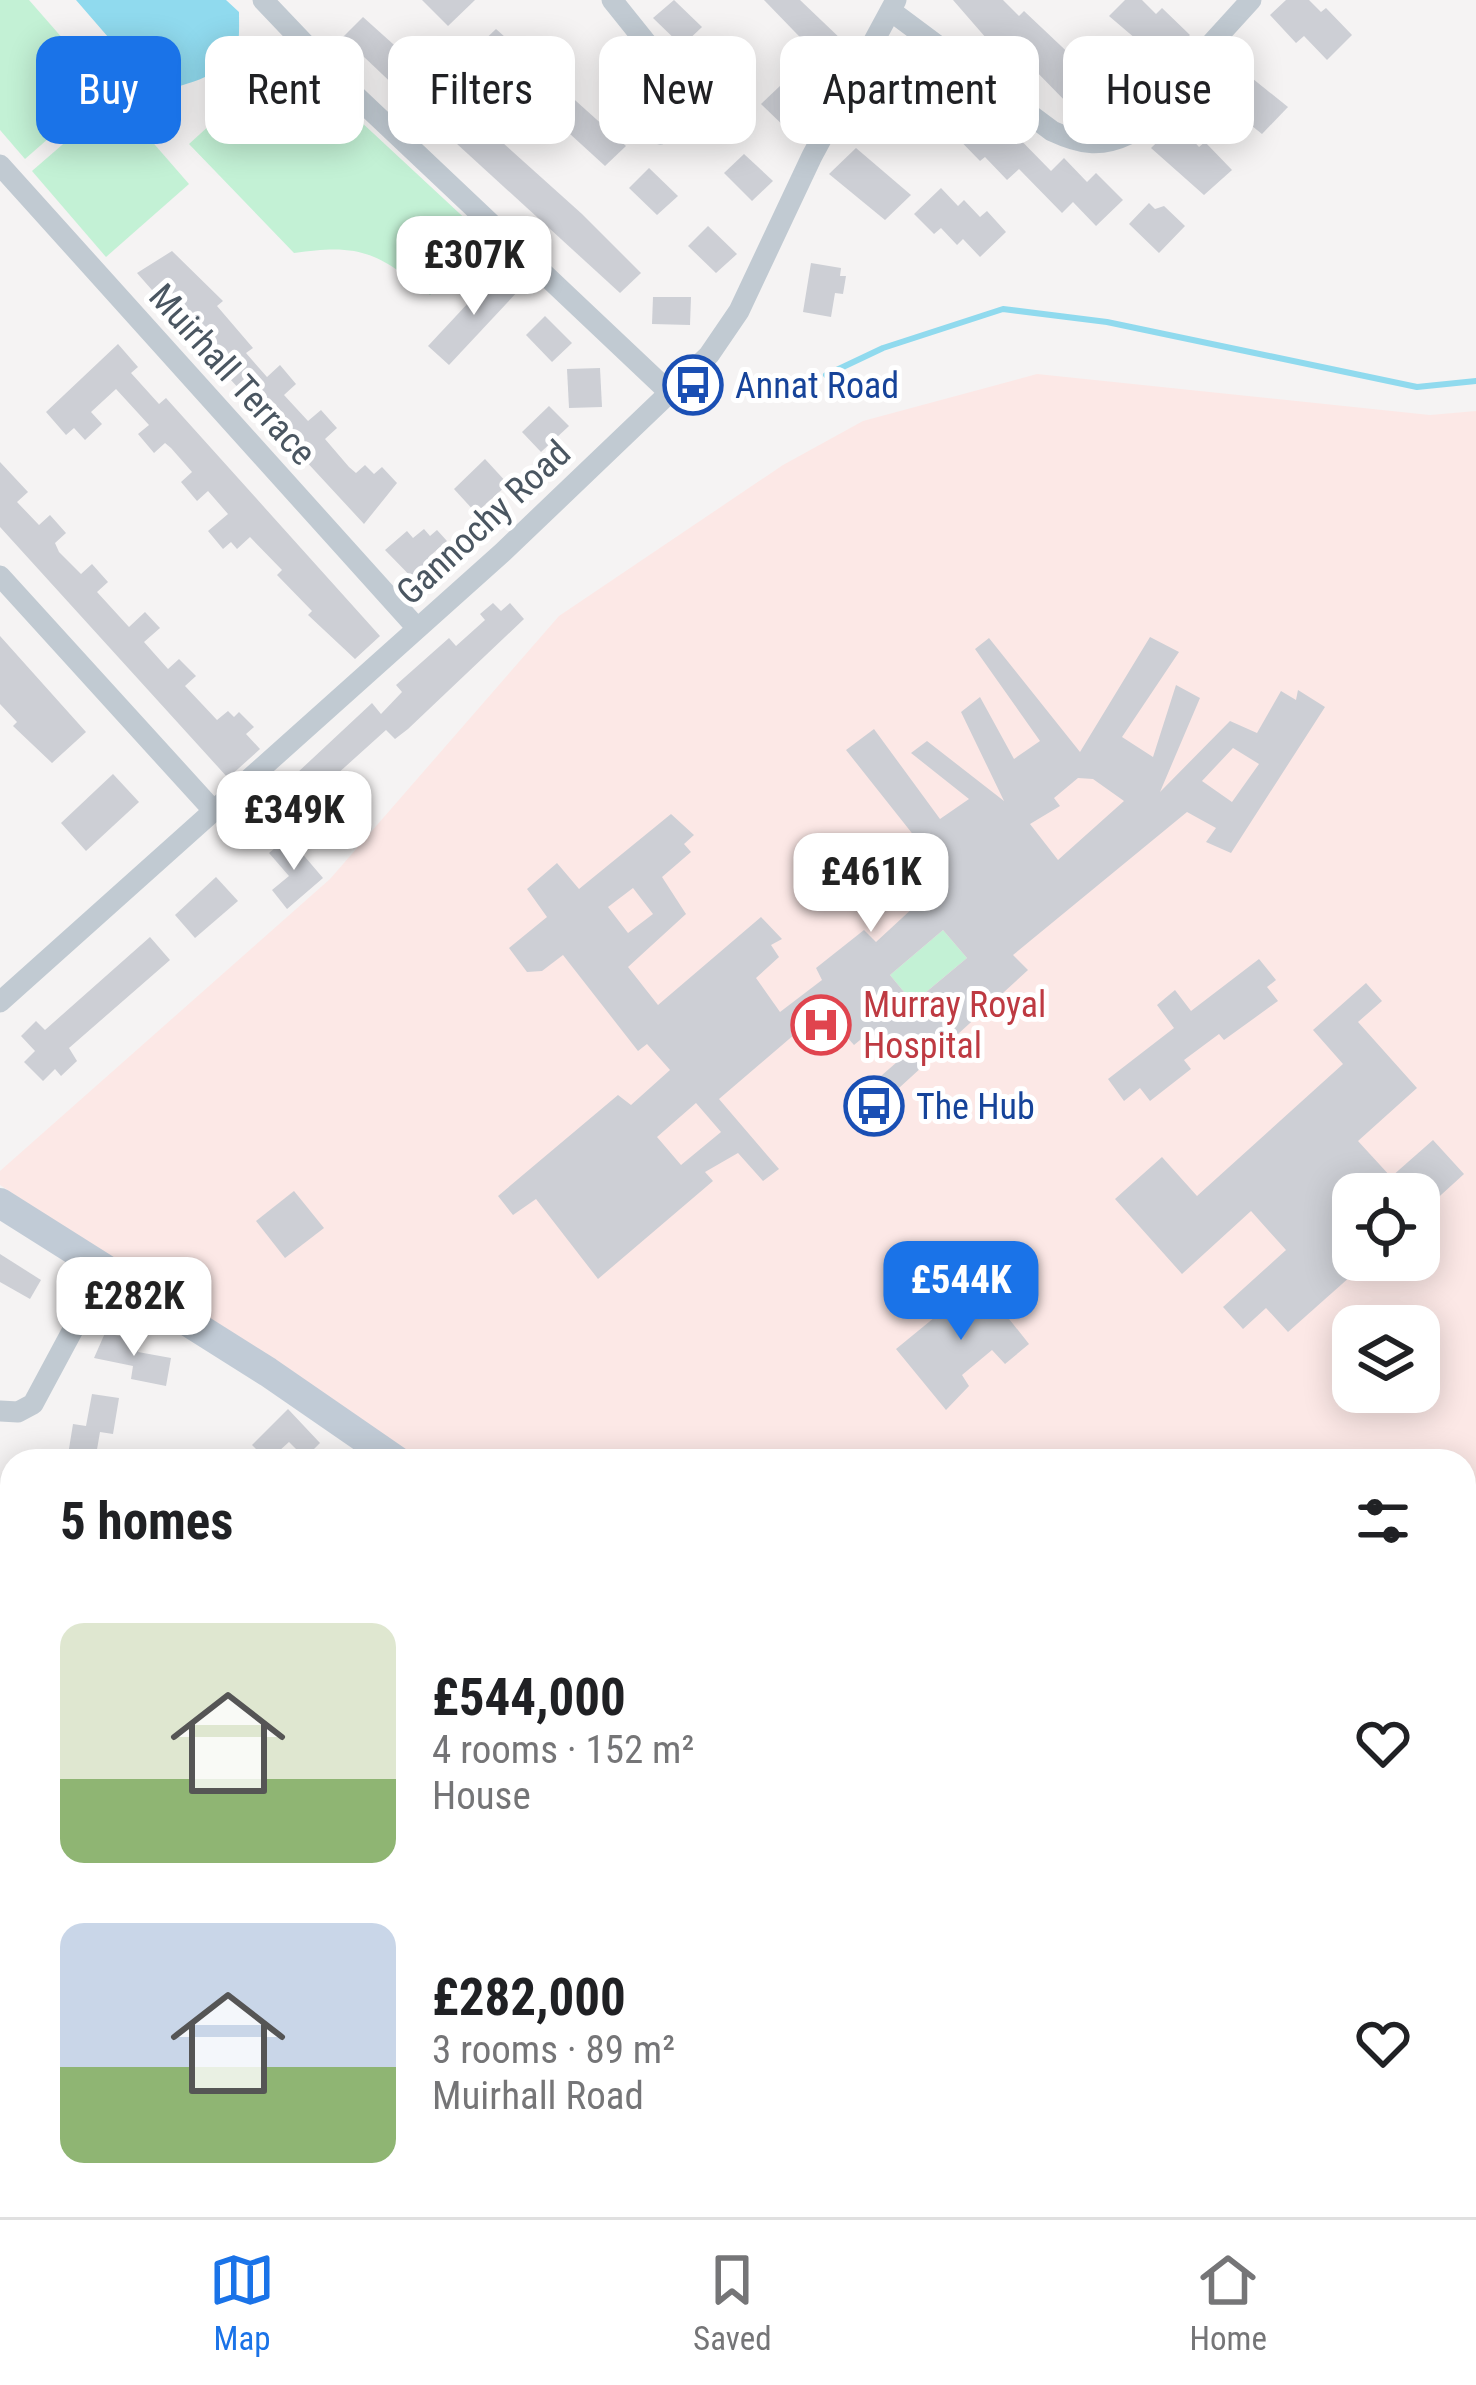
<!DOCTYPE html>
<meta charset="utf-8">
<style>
:root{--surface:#fff;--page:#f6f6f6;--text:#202124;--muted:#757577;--line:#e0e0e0;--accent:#1a73e8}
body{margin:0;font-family:"Roboto Condensed",sans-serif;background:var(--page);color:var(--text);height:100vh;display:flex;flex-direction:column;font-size:45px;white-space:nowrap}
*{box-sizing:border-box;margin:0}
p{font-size:39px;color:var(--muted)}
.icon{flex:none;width:66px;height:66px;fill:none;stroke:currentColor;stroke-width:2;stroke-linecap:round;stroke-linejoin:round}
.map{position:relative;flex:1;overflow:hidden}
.side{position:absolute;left:0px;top:1449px;width:1476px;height:768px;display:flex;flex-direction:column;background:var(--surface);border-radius:36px 36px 0 0;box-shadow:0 6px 30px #0003}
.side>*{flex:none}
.top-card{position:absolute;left:36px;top:36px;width:1404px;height:108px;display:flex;gap:24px}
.fabs{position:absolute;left:1332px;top:1173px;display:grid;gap:24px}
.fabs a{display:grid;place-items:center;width:108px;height:108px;border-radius:24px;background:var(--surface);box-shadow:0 6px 30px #0003;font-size:60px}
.price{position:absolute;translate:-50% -102px;padding:0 27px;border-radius:24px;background:#fff;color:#222;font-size:39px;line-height:78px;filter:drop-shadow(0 3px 6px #0008)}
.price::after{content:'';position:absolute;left:50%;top:72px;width:36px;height:27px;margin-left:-18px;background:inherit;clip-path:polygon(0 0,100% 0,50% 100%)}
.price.current{background:var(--accent);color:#fff}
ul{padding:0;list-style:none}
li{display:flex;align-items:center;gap:36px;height:300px;padding:0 60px}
li span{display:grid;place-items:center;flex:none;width:336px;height:240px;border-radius:24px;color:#555}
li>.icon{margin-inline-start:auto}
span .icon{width:144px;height:144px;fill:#fffc;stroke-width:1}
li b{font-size:51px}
h2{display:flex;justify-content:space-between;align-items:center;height:144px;padding:0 60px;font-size:51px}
.tag{padding:0 42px;border-radius:24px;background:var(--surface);box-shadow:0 6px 30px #0003;font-size:42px;line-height:108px}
.tag.current{background:var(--accent);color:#fff}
.dock{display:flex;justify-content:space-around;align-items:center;height:168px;border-top:3px solid var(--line);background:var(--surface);font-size:33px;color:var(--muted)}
.dock a{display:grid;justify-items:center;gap:6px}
.dock .current{color:var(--accent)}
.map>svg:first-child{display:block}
.medical{fill:#fce8e6;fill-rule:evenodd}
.green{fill:#c3f1d5}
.water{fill:#90daee}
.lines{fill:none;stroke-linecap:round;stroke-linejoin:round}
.stream{stroke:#90daee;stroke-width:6}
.building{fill:#cdcfd5;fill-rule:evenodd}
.street{stroke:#c1cad2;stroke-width:21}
.secondary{stroke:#c1cbd6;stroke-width:30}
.labels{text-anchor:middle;stroke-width:10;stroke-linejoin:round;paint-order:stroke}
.street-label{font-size:36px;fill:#4a5661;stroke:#fff}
.transit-label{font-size:36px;fill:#164399;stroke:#fff;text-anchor:start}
.health-label{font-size:36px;fill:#be3a42;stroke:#fff;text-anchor:start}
</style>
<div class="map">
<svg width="1476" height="2217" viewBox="0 0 1476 2217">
<rect width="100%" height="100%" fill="#f5f3f3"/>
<path class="medical" d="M1037,374L1430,415L1476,411V1638L1464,1634V1461H421L0,1185V1171L330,879L559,616L783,465L863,421ZM1353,1194H1419V1260H1353ZM1353,1326H1419V1392H1353Z"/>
<g class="green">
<path d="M0,0H29L106,88L25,159L0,130Z"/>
<path d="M288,54L487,239L430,295C378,253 361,243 294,253L189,144Z"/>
<path d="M115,99L189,184L106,257L32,171Z"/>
<path d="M943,930L967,958L913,1003L890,975Z"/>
<path d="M1464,1650L1476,1654V1838L1464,1823Z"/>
</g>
<path class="water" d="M76,0H226L239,12C239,24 240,42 236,53C226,74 176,90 154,90Z"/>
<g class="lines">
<path class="stream" d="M826,375L883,348L1003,309L1107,322L1417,387L1476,381"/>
</g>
<g class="building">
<path d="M422,0H475L448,26Z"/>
<path d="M674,0L702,27L682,46L653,18Z"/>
<path d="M764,0H800L844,42L824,62Z"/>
<path d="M953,0H1003L1019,16L1024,11L1097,80L1108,69L1135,96L1109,122L1085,98L1073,109L1027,62L1024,65L999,40L993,46Z"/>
<path d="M1125,0H1142L1156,14L1162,8L1190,35L1163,62L1109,16Z"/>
<path d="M1286,0H1309L1321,12L1326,8L1352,35L1327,60L1304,36L1296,43L1270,15Z"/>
<path d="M363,17L582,214L641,273L620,293L421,111L343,37Z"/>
<path d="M496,29L626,146L605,166L476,48Z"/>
<path d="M621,48L650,75L630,95L601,67Z"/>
<path d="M718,56L736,92L710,104L692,68Z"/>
<path d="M1232,62L1288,107L1262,134L1206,89Z"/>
<path d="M896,63L964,124L981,108L1003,131L1008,127L1051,171L1064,158L1087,182L1096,173L1123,200L1096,226L1073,202L1062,213L1019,169L1007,180L985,157L980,161L940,120L924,136L868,90Z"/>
<path d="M781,85L810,112L790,132L761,104Z"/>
<path d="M1177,123L1199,147L1205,142L1232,170L1204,195L1151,148Z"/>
<path d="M856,148L911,195L885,220L829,174Z"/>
<path d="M744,154L773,181L752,201L724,173Z"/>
<path d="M649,168L678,196L657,215L629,188Z"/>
<path d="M941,188L958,206L964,200L980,217L987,211L1006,232L980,257L963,239L957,245L941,228L934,234L914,214Z"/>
<path d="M1149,203L1155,209L1164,206L1185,226L1159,253L1129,224Z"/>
<path d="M708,226L737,254L716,273L688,246Z"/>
<path d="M172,251L223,301L217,306L253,348L246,353L267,377L280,365L296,384L284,395L308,421L321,410L337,428L325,439L349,467L356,473L365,465L374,474L382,467L397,483L364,524L230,379L224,384L196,354L203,348L137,273Z"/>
<path d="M811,263L841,268L840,276H846L843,294L835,293L831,317L803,312Z"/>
<path d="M499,270L519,290L449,365L428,346Z"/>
<path d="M653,297H691L690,325L652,324Z"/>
<path d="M545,316L572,343L552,362L526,335Z"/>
<path d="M118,344L138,367L131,373L159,404L166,398L380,636L355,659L308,615L312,611L277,575L282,570L250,537L237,549L231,542L223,549L208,531L228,514L208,491L197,501L181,482L192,472L171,448L165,443L154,453L138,434L149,425L116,389L91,412L102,424L85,440L74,428L66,435L46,412Z"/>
<path d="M600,368L602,407L569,408L567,369Z"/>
<path d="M549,406L569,426L541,452L522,432Z"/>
<path d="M485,459L508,484L476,513L454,489Z"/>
<path d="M0,462L28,492L17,502L39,525L50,515L66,533L55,543L59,552L81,574L92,564L108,582L97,592L129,627L145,612L160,628L144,642L168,669L179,659L196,676L185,686L217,720L228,711L234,717L239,712L254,727L246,734L260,749L228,778L0,527Z"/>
<path d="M424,529L430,536L437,530L447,541L431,555L436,561L427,569L437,581L425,591L385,550L407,531L413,538Z"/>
<path d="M493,603L501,611L510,603L524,619L408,729L395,739L386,730L285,821L267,801L372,703L381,714L402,692L396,685L449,638L456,646L485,620L480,614Z"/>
<path d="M0,636L86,732L52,763L13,726L17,722L0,704Z"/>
<path d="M1150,637L1179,652L1122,737L1153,757L1176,685L1200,698L1160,792L1230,721L1257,733L1281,691L1296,700L1298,690L1325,707L1231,853L1206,842L1216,828L1187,812L1013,955L1028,970L864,1120L850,1103L897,1062L871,1031L854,1045L823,1010L719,1099L779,1169L763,1181L738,1153L705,1172L713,1181L598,1279L536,1199L513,1215L498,1196L618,1095L631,1105L670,1070L647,1044L638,1051L563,955L542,971L527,972L509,948L547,917L527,889L557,863L579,889L671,814L694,835L684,844L691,852L662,877L686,914L628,967L658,1005L761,917L782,939L771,945L779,957L756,978L780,1012L822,980L816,968L864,930L876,942L928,894L918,885L938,866L846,750L874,729L940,819L969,799L911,753L927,741L1004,801L961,712L980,697L1014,759L1040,741L975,649L989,638L1080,752ZM1233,748L1259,764L1232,802L1202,781ZM1078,778L1093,779L1124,801L1058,860L1030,824L1060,806L1054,798ZM633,888L653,914L628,933L608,907ZM943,930L967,958L913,1003L890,975ZM696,1103L721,1132L681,1165L657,1137Z"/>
<path d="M113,774L139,802L86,851L61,823Z"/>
<path d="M288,837L323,878L287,909L272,890L289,876L269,853Z"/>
<path d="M216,877L238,901L195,938L175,915Z"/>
<path d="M150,937L170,960L69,1048L77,1061L61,1076L55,1069L43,1081L24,1062L35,1051L21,1036L36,1021L45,1030Z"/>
<path d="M1259,959L1276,980L1267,987L1278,1001L1224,1040L1219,1034L1184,1060L1191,1069L1150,1101L1140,1088L1124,1101L1108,1079L1174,1028L1157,1005L1175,990L1191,1011Z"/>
<path d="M1366,983L1382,1001L1358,1022L1417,1088L1358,1141L1391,1177L1433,1140L1464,1174L1419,1215V1194H1353V1260H1369L1288,1332L1266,1308L1243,1329L1223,1307L1286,1250L1251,1211L1182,1274L1115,1199L1162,1157L1197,1196L1343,1064L1313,1030Z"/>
<path d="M294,1191L324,1228L285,1258L256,1221Z"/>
<path d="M0,1254L41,1280L30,1299L0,1282Z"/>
<path d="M979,1281L1029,1344L1005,1364L992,1350L962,1375L969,1386L946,1410L896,1349Z"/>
<path d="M105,1333L140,1340L138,1352L171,1358L166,1386L131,1379L133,1366L94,1358Z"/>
<path d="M92,1394L119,1398L113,1434L100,1432L95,1461H67L73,1424L86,1426Z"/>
<path d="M288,1409L320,1443L305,1458L289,1442L268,1461L252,1445Z"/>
</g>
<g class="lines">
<g class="street">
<path d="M263,0L341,82L669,392"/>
<path d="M612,0L673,76L696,115L660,134"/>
<path d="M891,11L1052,131C1080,144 1100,148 1129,134L1251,0"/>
<path d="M0,165L417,628"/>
<path d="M0,576L212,809"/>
<path d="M0,1002L503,552L709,355L739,311L812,156L896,0"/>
<path d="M0,1411L18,1412L33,1404L106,1268"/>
<path d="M1464,2082L1476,2079"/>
<path d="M0,2179L12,2167"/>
<path d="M1232,2217L1248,2205"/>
</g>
<g class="secondary">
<path d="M0,1203L268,1372L397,1461"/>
<path d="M1464,1651L1476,1654"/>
</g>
</g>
<defs>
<symbol id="bus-ring" viewBox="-11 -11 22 22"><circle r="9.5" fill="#fff" stroke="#1a4fb4" stroke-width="1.5"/><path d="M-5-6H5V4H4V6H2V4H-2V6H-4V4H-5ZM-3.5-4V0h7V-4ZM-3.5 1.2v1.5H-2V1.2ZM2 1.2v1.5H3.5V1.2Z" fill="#1a4fb4"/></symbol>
<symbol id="hospital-ring" viewBox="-11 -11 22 22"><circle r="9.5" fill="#fff" stroke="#e0444e" stroke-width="1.5"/><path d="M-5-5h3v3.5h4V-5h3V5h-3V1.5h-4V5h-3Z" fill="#e0444e"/></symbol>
</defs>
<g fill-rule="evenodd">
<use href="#bus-ring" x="660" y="352" width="66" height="66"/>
<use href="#hospital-ring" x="788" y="992" width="66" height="66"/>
<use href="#bus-ring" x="841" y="1073" width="66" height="66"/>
</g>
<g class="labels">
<g class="street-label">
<text transform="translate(233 374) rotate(48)" y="13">Muirhall Terrace</text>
<text transform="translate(483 522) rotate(-43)" y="13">Gannochy Road</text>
</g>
<g class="transit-label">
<text x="735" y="398">Annat Road</text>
<text x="916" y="1119">The Hub</text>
</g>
<g class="health-label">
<text x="863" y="1017">Murray Royal<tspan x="863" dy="41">Hospital</tspan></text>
</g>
</g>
</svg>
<div class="fabs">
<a><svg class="icon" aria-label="locate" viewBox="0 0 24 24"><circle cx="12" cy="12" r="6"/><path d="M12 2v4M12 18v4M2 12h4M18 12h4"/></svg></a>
<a><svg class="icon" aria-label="layers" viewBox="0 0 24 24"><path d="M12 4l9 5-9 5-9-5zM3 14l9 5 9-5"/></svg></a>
</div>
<b class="price" style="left:474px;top:318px">£307K</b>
<b class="price" style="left:294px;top:873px">£349K</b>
<b class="price" style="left:871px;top:935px">£461K</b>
<b class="price current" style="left:961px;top:1343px">£544K</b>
<b class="price" style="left:134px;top:1359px">£282K</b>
<div class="top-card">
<a class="tag current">Buy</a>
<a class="tag">Rent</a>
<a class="tag">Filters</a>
<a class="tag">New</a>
<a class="tag">Apartment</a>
<a class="tag">House</a>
</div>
<section class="side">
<h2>5 homes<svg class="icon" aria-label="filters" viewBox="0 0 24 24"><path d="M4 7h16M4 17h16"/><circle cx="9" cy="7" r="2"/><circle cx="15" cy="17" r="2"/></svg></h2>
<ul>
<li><span style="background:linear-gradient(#dfe7d0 65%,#8fb573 0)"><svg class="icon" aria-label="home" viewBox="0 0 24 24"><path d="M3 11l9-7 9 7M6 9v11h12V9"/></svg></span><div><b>£544,000</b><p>4 rooms · 152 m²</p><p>House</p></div><svg class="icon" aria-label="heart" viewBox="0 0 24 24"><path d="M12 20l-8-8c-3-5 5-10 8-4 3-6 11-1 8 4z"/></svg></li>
<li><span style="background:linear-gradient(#c9d6e8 60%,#8fb573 0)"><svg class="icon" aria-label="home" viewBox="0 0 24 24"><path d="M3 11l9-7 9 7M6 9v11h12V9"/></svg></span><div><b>£282,000</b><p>3 rooms · 89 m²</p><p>Muirhall Road</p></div><svg class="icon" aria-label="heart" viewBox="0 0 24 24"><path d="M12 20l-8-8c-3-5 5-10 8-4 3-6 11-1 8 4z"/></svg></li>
</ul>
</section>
</div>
<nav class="dock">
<a class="current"><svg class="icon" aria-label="map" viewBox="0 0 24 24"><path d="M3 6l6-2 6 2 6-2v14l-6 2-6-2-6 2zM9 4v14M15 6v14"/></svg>Map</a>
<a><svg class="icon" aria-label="saved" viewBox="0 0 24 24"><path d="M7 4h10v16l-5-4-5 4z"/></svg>Saved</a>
<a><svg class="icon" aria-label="home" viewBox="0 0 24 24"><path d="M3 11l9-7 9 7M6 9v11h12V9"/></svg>Home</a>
</nav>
